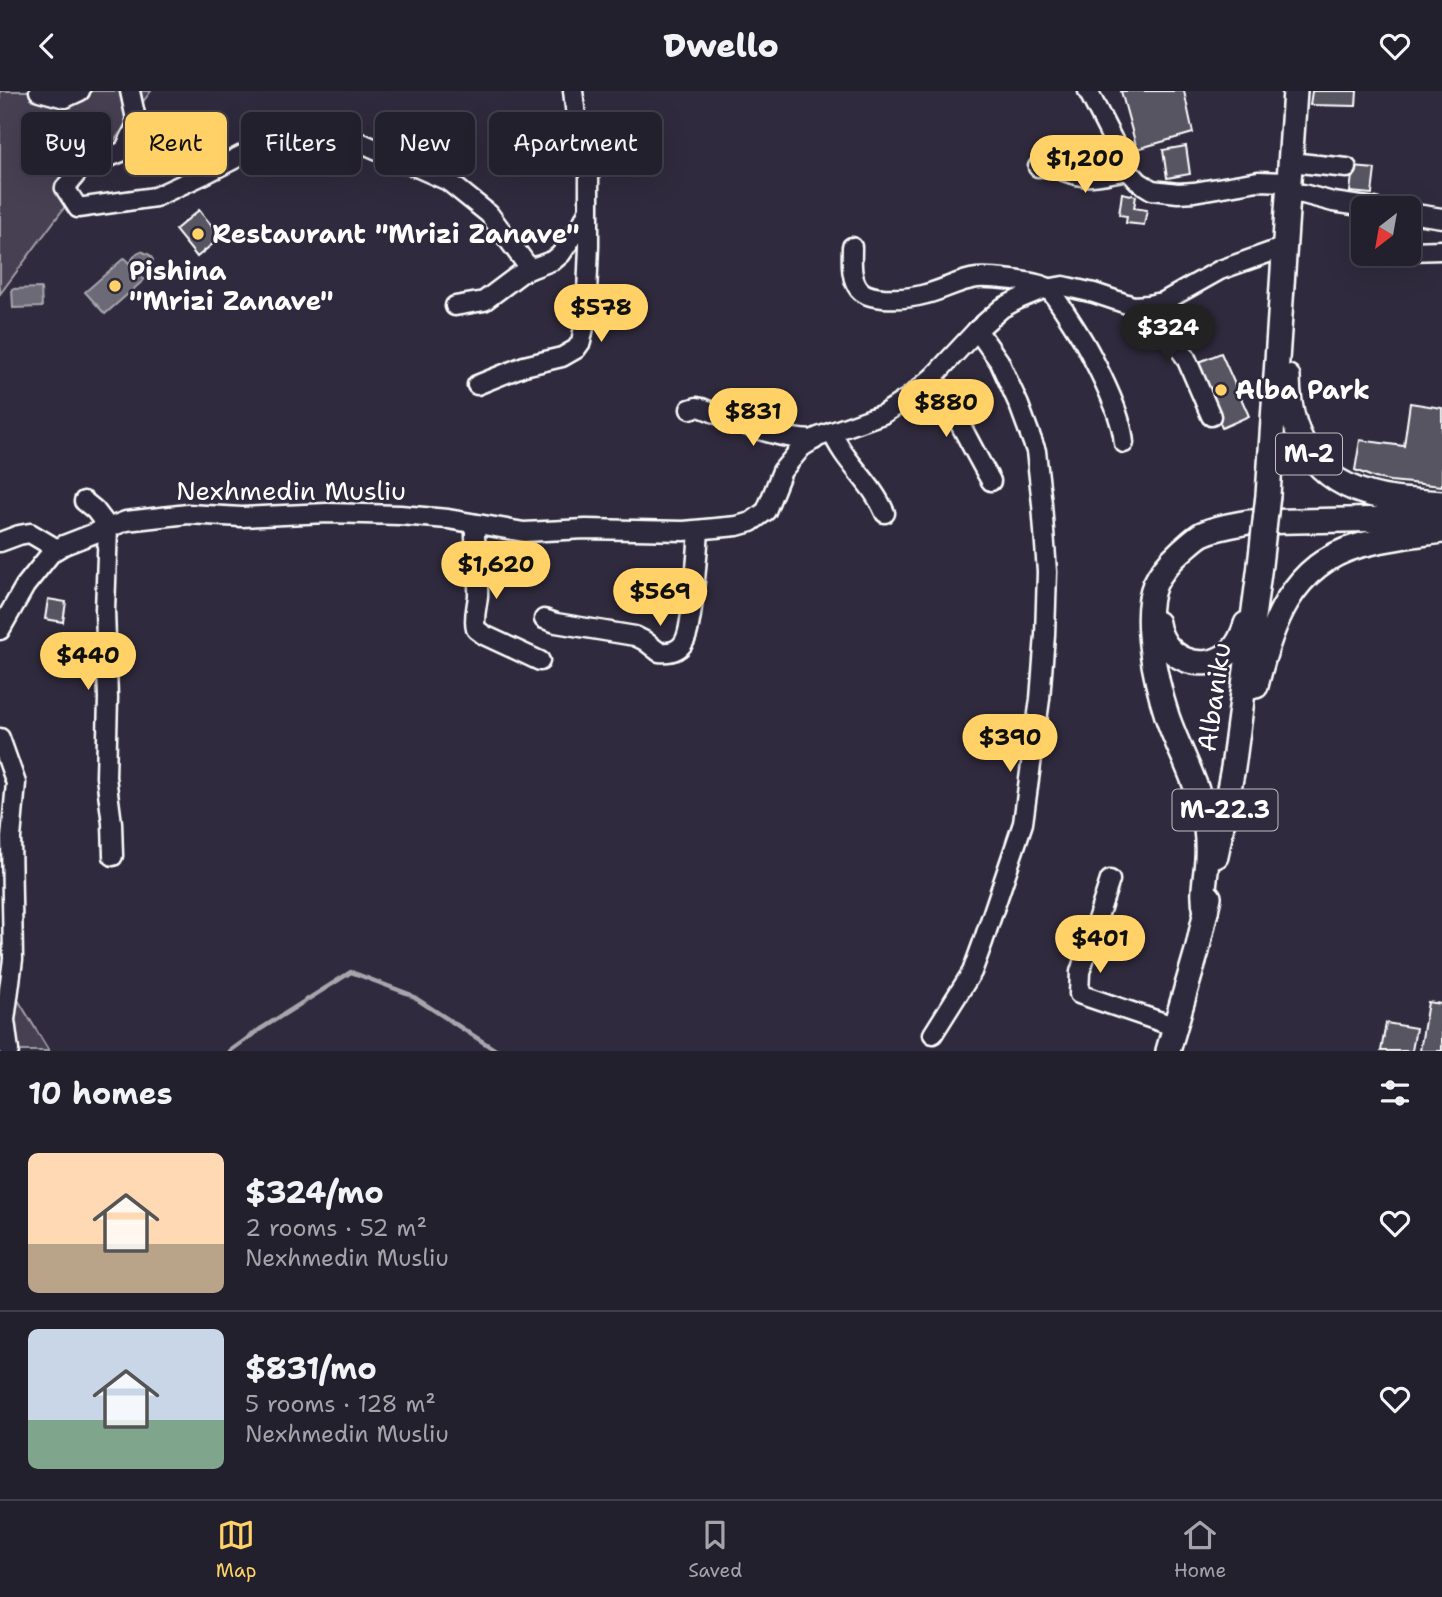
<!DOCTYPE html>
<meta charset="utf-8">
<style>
:root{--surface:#23202e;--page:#2b2836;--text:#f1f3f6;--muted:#a3a3aa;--line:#403e4a;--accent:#ffd166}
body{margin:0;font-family:"Shantell Sans",sans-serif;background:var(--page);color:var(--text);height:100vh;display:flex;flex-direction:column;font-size:26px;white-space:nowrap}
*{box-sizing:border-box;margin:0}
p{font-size:23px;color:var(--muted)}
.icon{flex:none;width:38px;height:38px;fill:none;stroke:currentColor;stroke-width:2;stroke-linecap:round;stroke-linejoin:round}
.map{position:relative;height:960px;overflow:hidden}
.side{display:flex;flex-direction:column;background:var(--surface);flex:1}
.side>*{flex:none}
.banner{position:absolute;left:21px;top:21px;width:700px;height:63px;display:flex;gap:14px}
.needle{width:46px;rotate:211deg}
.controls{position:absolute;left:1351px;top:105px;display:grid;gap:14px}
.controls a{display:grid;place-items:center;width:70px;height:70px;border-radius:10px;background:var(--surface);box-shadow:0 7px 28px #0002,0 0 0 2px var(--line);font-size:35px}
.price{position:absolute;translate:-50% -60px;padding:0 16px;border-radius:24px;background:var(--accent);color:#111;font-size:23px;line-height:46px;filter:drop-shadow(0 2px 4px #0008)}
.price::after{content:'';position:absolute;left:50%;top:42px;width:21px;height:16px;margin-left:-10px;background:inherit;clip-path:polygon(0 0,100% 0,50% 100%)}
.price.on{background:#222;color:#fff}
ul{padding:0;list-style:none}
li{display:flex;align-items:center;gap:21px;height:175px;padding:0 28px}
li+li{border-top:2px solid var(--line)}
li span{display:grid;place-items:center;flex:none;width:196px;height:140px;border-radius:10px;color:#555}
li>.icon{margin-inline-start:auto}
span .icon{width:84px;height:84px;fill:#fffc;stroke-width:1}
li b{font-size:30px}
h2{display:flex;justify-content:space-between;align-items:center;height:84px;padding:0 28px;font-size:30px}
.pill{padding:0 24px;border-radius:10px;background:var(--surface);box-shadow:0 7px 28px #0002,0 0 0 2px var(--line);font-size:24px;line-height:63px}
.pill.on{background:var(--accent);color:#111}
header{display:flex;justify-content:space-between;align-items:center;height:91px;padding:0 28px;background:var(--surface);font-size:32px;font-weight:800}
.menu{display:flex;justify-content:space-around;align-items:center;height:98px;border-top:2px solid var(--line);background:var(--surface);font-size:19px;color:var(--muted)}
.menu a{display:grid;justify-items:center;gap:4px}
.menu .on{color:var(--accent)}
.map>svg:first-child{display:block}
.green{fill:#464152;stroke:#a2a0a8;stroke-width:2}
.water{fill:#6d6a77;stroke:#a7a6ad;stroke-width:2}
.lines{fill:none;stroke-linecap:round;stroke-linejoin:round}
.stream{stroke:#a7a6ad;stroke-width:4.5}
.building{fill:#595564;stroke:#fff;stroke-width:2}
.minor-casing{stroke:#fff;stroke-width:23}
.major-casing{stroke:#fff;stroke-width:28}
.minor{stroke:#2f2a3d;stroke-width:18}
.major{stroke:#2f2a3d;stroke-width:23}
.major-bridge-casing{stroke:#fff;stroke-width:28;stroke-linecap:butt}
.major-bridge{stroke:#2f2a3d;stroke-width:23}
.poi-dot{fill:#ffd166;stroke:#2f2a3d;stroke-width:2.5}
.labels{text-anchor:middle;stroke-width:5;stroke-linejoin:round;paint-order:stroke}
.shield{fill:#2f2a3d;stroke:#c1bfc5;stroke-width:2}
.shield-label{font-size:24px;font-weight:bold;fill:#fff}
.poi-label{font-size:26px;font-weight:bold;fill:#fff;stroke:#2f2a3d;text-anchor:start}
.street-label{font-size:26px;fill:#fff;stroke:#2f2a3d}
</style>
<header><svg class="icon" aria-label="back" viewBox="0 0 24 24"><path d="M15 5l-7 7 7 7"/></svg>Dwello<svg class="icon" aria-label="heart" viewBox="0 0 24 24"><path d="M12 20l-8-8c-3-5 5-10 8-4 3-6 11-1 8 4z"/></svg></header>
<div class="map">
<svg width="1442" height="960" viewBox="0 0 1442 960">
<rect width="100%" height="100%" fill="#2f2a3d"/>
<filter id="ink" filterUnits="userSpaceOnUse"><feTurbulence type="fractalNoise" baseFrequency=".0143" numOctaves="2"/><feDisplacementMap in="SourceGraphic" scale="14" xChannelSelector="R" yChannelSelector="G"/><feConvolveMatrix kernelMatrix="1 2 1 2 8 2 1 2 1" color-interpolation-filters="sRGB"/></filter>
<g filter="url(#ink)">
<g class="green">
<path d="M0,0H151L0,203Z"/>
<path d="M0,879L49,960H0Z"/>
</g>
<g class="water">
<path d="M141,160L150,164L153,169L151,177L140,184L144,189L105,223L85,201L124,167L129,172L137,162Z"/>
<path d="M41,197L42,216L13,217L12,198Z"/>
</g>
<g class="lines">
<path class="stream" d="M230,960L259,939L351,881L409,903L497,960"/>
</g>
<g class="building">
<path d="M1121,0H1184L1193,42L1137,58Z"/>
<path d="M1312,0H1357L1356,15L1310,14Z"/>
<path d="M1186,55L1190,83L1167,87L1163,59Z"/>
<path d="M1353,76L1375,78L1372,103L1350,101Z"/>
<path d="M1122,102L1136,105L1134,117L1147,119L1144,134L1126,132L1127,125L1119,124Z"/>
<path d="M199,119L221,146L197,166L175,139Z"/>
<path d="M1221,262L1249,325L1222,337L1194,273Z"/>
<path d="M1410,312L1442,317V395L1390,390L1375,387L1355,379L1360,349L1404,355Z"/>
<path d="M48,508L66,511L63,531L45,528Z"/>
<path d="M1428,911L1442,913V960H1420Z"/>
<path d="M1386,932L1416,937L1412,960H1381Z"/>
</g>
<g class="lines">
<defs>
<g id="minor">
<path d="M39,0L65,7L80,0"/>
<path d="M130,0L137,33L124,60L80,78L65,97L78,117L155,106L205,83L287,41H337L448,90L489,123L530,178"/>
<path d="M1088,0L1128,79L1139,91L1152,99L1178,102L1194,101L1258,90L1288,91"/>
<path d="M1290,71L1347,77"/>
<path d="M1038,76C1056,74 1066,83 1082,85C1097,87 1113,81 1128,79"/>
<path d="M1288,102L1303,103L1333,111L1374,117"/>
<path d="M1409,122L1442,127"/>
<path d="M852,156C852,169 850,187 859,198C865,205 874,206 883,207C898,208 912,207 926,203C943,199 959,189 977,187C991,186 1033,190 1046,196C1053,200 1085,252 1090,262C1103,287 1122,325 1124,352"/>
<path d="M1409,160L1442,159"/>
<path d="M1156,212L1163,234L1186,267L1211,325"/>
<path d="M455,215L484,210L520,183L530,178L554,169L561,163L584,129L588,120"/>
<path d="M933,286C955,320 971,356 991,390"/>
<path d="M477,294L524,275L562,266L576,258L581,251L586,226L589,155V78L587,64L576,25L573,0"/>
<path d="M690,318L697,316L702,317C739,331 774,348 814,349"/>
<path d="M832,341C844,371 872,391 885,422"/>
<path d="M84,410L95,419L108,436L105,519L108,607L106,686L112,732L113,765"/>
<path d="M475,433C474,457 479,481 478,505C477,516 473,527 476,538L484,544L540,570"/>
<path d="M0,451L19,444L30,442L57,458"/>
<path d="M544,528L556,532L635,545L645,550L659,561C669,562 679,560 684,551C689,543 689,533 691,524C695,496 697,468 699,440"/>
<path d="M0,539L25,495L52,461L64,454L126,430L188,423L242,426L327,422L400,424L448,428L524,441L586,438L684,440L737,435L751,431L766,420L782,380L802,356L818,346L883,323L908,307L933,286L977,239L1002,217L1019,208L1041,199L1063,195L1094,202L1133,215L1148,214L1163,211L1220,179L1285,156"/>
<path d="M0,647L16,692L11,747L13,868L5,929L9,960"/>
<path d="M1110,789L1080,881L1079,903L1176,936"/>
<path d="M933,943L972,881L983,851L1023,732L1040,608L1045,544L1047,481L1042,413L1036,360L1019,314L999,270L977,239"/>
</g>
<g id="major">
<path d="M1288,286C1289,356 1323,398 1393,408C1409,410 1426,411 1442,412"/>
<path d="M1268,404L1295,0"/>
<path d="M1157,532C1162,567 1202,584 1229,562C1238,555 1243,543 1246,533"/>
<path d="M1256,595C1271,534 1291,474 1358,455C1385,447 1414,444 1442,440"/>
<path d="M1216,765L1233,677L1260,474"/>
<path d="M1206,821C1201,801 1206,788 1207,768C1208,750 1206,732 1202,715C1194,684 1177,655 1167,625C1156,591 1141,526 1155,493C1161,480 1171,469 1181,460C1188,454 1195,447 1202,443C1217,436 1233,434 1249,431L1442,427"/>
<path d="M1168,960L1197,860L1209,806"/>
</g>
</defs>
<use href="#minor" class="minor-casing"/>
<use href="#major" class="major-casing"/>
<use href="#minor" class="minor"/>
<use href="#major" class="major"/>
<defs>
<path id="major-bridge" d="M1260,474L1268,404"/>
</defs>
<use href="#major-bridge" class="major-bridge-casing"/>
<use href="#major-bridge" class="major-bridge"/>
</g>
</g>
<g class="poi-dot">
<circle cx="198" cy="143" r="7"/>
<circle cx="115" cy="195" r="7"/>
<circle cx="1221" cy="299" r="7"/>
</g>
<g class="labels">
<g class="shield">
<rect x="1276" y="342.5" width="66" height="41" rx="5"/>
<rect x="1172.5" y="698.5" width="105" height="41" rx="5"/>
</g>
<g class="shield-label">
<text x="1309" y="371">M-2</text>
<text x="1225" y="727">M-22.3</text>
</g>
<g class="poi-label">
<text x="212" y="152">Restaurant "Mrizi Zanave"</text>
<text x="129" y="189">Pishina<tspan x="129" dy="30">"Mrizi Zanave"</tspan></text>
<text x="1235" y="308">Alba Park</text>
</g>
<g class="street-label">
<text x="291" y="409">Nexhmedin Musliu</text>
<text transform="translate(1214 606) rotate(-82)" y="9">Albaniku</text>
</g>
</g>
</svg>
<div class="controls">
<a><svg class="needle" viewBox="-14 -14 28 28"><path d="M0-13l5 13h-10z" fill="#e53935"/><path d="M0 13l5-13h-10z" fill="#a3a3aa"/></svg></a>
</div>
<b class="price" style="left:1085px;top:104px">$1,200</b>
<b class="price" style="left:601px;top:253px">$578</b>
<b class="price on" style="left:1168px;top:273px">$324</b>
<b class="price" style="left:946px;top:348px">$880</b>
<b class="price" style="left:753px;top:357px">$831</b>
<b class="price" style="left:496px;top:510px">$1,620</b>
<b class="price" style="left:660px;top:537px">$569</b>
<b class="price" style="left:88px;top:601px">$440</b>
<b class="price" style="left:1010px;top:683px">$390</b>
<b class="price" style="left:1100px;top:884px">$401</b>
<div class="banner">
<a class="pill">Buy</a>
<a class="pill on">Rent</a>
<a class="pill">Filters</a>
<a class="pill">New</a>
<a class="pill">Apartment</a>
</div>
</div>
<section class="side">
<h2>10 homes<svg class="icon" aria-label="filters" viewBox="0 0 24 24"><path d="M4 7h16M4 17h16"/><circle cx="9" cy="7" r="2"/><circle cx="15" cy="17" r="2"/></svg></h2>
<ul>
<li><span style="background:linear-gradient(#ffd9b3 65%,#b9a48a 0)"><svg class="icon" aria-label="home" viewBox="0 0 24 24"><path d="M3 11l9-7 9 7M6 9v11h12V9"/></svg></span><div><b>$324/mo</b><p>2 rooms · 52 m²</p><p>Nexhmedin Musliu</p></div><svg class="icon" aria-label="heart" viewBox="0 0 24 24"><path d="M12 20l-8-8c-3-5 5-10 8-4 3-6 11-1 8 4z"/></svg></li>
<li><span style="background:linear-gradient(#c9d6e8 65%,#7fa58c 0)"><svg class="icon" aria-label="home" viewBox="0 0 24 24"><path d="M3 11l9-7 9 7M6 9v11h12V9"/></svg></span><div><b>$831/mo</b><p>5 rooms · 128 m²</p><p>Nexhmedin Musliu</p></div><svg class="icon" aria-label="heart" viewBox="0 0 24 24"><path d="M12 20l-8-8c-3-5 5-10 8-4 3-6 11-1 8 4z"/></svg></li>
</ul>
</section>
<nav class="menu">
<a class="on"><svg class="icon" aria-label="map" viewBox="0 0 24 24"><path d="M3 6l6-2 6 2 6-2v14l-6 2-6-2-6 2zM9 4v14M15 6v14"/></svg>Map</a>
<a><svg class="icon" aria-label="saved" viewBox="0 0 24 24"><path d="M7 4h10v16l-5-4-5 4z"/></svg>Saved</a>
<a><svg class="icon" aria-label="home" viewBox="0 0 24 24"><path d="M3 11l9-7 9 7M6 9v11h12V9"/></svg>Home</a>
</nav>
